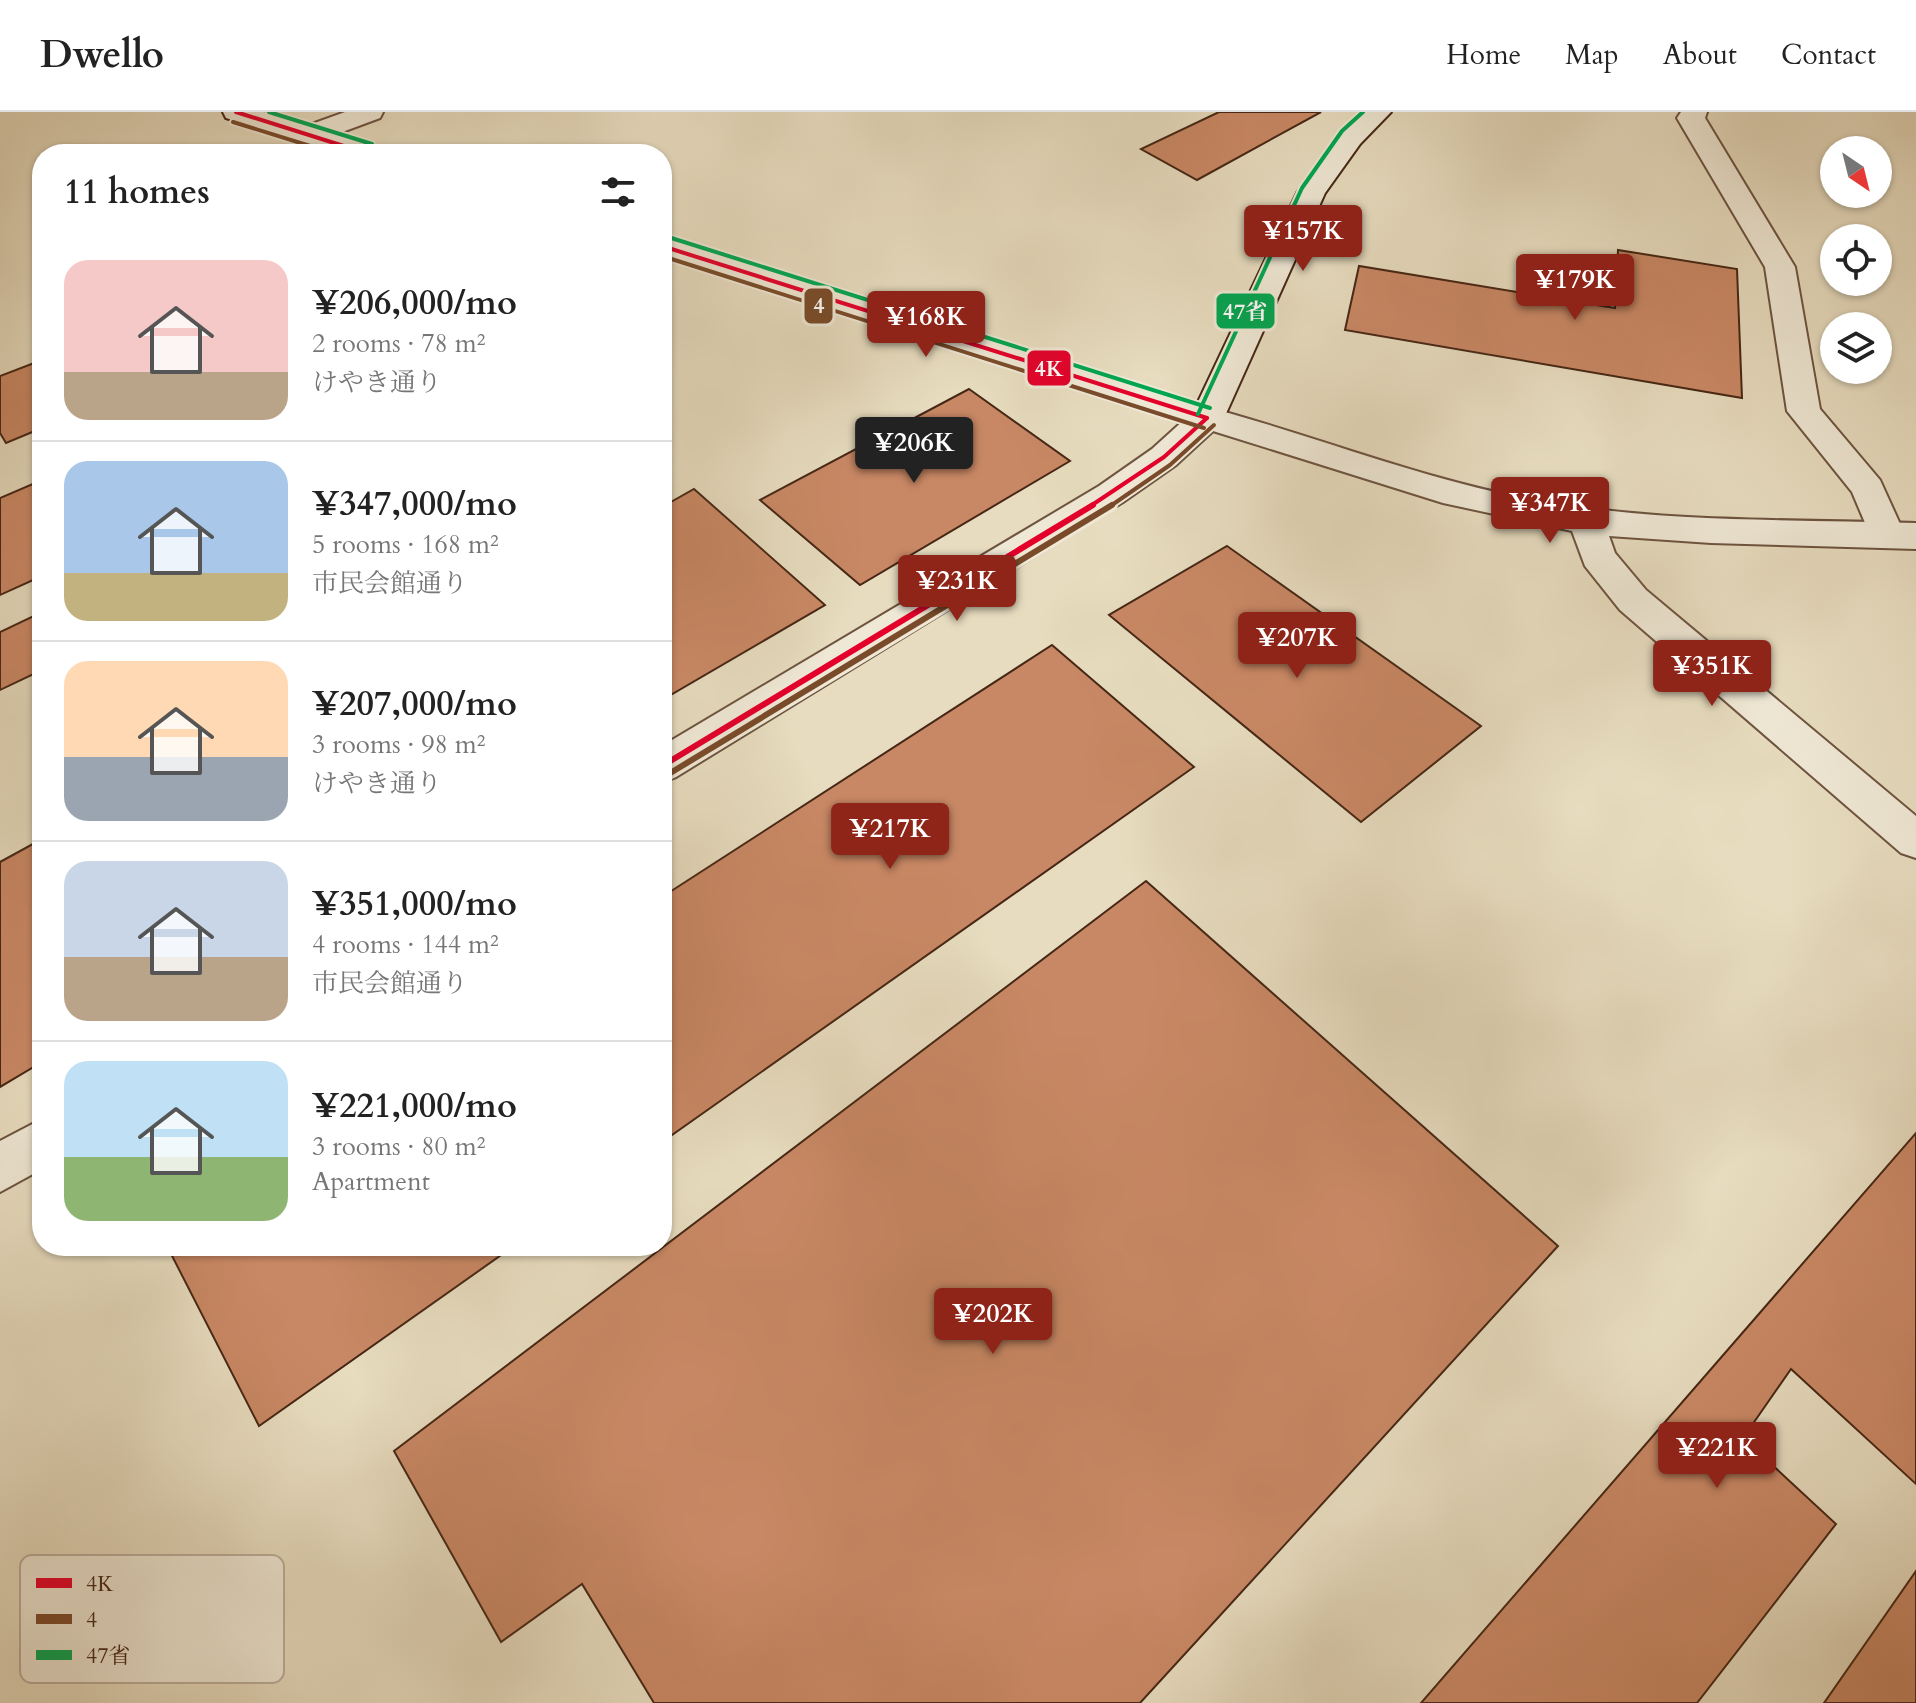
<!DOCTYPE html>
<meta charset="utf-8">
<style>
:root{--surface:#fff;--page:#f2f2f2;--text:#222;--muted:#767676;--line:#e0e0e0;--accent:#8f2418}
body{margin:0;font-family:Cardo,"Noto Serif JP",serif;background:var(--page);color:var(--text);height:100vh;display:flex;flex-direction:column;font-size:30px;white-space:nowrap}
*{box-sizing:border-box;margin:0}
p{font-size:26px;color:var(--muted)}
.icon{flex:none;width:44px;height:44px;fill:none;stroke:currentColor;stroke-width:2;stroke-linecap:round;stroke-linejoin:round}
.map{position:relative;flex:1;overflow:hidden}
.sheet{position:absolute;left:32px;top:32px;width:640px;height:1112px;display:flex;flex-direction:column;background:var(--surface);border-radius:32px;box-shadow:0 2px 6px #0004}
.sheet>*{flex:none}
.needle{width:52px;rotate:145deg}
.controls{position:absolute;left:1820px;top:24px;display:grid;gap:16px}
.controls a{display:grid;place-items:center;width:72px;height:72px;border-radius:50%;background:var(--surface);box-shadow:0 2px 6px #0004;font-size:40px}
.price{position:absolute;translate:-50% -68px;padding:0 18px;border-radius:8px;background:var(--accent);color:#fff;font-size:26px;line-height:52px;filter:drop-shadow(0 2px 4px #0008)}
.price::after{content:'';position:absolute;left:50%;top:48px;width:24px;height:18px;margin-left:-12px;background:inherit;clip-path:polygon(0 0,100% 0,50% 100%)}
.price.active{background:#222;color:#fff}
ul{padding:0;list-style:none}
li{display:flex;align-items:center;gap:24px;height:200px;padding:0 32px}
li+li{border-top:2px solid var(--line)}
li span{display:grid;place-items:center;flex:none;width:224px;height:160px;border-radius:24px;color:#555}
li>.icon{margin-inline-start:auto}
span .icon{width:96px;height:96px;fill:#fffc;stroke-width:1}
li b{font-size:34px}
h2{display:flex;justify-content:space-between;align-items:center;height:96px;padding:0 32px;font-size:34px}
header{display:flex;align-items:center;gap:48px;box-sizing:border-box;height:112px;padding:0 40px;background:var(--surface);border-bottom:2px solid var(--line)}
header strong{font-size:38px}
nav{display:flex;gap:44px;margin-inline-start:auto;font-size:28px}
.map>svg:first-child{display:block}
.building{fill:#c98865;stroke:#462715;stroke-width:2}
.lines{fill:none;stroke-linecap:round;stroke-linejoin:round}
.minor-casing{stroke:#6e5440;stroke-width:4}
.tertiary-casing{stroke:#6e5440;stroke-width:4}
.secondary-casing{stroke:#462715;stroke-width:4}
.minor{fill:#efe8d5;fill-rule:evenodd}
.tertiary{fill:#efe8d5;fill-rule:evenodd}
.secondary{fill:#efe8d5;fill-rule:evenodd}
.bus-1-far1-casing{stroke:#efe8d5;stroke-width:8}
.bus-1-casing{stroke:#efe8d5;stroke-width:12}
.bus-2-far1-casing{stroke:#efe8d5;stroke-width:8}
.bus-2-casing{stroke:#efe8d5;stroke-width:12}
.bus-3-casing{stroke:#efe8d5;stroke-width:8}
.bus-1-far1{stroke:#e4002b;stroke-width:4}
.bus-1{stroke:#e4002b;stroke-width:6}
.bus-2-far1{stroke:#7a4b2a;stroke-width:4}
.bus-2{stroke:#7a4b2a;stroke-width:6}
.bus-3{stroke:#00a651;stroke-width:4}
.key{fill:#efe8d5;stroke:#bcae9b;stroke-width:2}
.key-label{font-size:22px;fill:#462715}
.line-badge{stroke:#efe8d5;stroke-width:3}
.badge-label{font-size:22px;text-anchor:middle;font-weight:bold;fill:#fff}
</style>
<header>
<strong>Dwello</strong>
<nav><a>Home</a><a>Map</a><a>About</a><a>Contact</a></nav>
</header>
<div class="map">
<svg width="1916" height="1591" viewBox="0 0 1916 1591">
<rect width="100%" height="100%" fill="#e7dcbf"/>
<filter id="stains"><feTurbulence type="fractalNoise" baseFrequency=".0025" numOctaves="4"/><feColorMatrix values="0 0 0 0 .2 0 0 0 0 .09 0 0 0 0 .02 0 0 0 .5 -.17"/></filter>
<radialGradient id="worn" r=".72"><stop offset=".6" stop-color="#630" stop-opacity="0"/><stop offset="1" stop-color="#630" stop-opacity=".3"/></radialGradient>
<g class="building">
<path d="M1219,0H1321L1197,68L1141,37Z"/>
<path d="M1618,138L1737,157L1742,286L1345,218L1359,154L1615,196Z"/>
<path d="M42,248V316L6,331L0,321V264Z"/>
<path d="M969,277L1070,349L860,473L760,388Z"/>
<path d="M42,368V464L0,483V386Z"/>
<path d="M694,377L825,493L662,588V395Z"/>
<path d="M1227,434L1481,614L1361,710L1109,503Z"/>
<path d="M42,500V558L0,578V520Z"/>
<path d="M1052,533L1194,655L662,1030V785Z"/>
<path d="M42,727V950L0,975V750Z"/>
<path d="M1146,769L1558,1134L1140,1591H654L582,1472L501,1530L394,1339Z"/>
<path d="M1916,1021V1372L1791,1257L1743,1326L1836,1412L1697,1591H1421Z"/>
<path d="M167,1134H514L259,1314Z"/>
<path d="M1916,1459V1591H1824Z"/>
</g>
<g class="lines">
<defs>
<g id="minor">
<path d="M345,0H383L380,6L318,29L308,31L298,29L294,23L298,17Z"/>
<path d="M1681,0H1707L1705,6L1795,155L1820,297L1880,368L1905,423L1900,432L1887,436L1874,432L1852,380L1787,299L1765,155L1677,6Z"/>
</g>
<g id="tertiary">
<path d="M1207,295C1319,325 1426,369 1540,389C1664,411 1791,407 1916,411V437L1711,431L1609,424L1615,441L1646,478L1916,704V746L1901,741L1620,498L1585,454L1572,419L1443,391L1213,319L1176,353L1123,390L676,665L662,670V634L1099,374L1152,337L1195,298Z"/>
<path d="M42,1007V1057L0,1080V1029Z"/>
</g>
<g id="secondary">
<path d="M223,0H264L379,36L383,42H341L226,6Z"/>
<path d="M1362,0H1391L1360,32L1325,81L1224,306L1219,314L1207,317L662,144V125L1197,292L1297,81L1340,20Z"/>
</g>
</defs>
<use href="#minor" class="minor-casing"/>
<use href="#tertiary" class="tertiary-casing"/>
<use href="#secondary" class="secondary-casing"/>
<use href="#minor" class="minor"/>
<use href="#tertiary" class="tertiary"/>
<use href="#secondary" class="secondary"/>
<defs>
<g id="bus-1-far1">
<path d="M236,0L369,42"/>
<path d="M662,134L1207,306"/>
<path d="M1089,395L1164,345L1207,306"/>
</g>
<path id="bus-1" d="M662,654L1093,393"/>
<g id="bus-2-far1">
<path d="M233,10L336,42"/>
<path d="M662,144L1204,316"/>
<path d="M1109,395L1170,353L1214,313"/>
</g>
<path id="bus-2" d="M667,663L1112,393"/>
<g id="bus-3">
<path d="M269,0L372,32"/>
<path d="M665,124L1210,296"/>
<path d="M1198,302L1302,76L1342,19L1363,0"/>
</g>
</defs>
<use href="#bus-1-far1" class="bus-1-far1-casing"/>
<use href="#bus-1" class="bus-1-casing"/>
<use href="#bus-2-far1" class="bus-2-far1-casing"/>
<use href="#bus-2" class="bus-2-casing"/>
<use href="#bus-3" class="bus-3-casing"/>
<use href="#bus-1-far1" class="bus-1-far1"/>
<use href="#bus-1" class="bus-1"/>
<use href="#bus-2-far1" class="bus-2-far1"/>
<use href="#bus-2" class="bus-2"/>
<use href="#bus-3" class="bus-3"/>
</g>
<rect x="20" y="1443" width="264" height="128" rx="12" class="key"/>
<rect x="36" y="1466" width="36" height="10" fill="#e4002b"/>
<rect x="36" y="1502" width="36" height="10" fill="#7a4b2a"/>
<rect x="36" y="1538" width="36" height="10" fill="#00a651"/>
<g class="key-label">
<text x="86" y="1479">4K</text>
<text x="86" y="1515">4</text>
<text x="86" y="1551">47省</text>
</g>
<g class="line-badge">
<rect x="803" y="175" width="31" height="38" rx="8" fill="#7a4b2a"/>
<rect x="1215" y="180" width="61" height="38" rx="8" fill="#00a651"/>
<rect x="1026" y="237" width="46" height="38" rx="8" fill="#e4002b"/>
</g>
<g class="badge-label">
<text x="819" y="201">4</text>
<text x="1245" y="207">47省</text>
<text x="1049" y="264">4K</text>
</g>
<rect width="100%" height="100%" filter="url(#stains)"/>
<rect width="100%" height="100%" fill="url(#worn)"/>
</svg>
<div class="controls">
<a><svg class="needle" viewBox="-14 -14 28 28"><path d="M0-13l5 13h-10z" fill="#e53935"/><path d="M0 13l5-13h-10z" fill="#767676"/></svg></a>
<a><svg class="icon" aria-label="locate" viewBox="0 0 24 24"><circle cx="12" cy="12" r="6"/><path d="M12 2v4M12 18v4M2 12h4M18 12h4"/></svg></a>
<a><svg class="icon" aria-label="layers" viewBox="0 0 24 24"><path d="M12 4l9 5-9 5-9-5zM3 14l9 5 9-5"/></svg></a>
</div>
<b class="price" style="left:1303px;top:161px">¥157K</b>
<b class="price" style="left:1575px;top:210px">¥179K</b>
<b class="price" style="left:926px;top:247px">¥168K</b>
<b class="price active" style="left:914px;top:373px">¥206K</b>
<b class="price" style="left:1550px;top:433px">¥347K</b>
<b class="price" style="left:957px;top:511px">¥231K</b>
<b class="price" style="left:1297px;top:568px">¥207K</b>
<b class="price" style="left:1712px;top:596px">¥351K</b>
<b class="price" style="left:890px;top:759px">¥217K</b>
<b class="price" style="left:993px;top:1244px">¥202K</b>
<b class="price" style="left:1717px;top:1378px">¥221K</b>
<section class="sheet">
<h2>11 homes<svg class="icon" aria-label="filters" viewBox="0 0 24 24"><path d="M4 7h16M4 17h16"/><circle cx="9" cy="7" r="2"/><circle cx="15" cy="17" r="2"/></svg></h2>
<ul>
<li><span style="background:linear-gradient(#f6c9c9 70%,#b9a48a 0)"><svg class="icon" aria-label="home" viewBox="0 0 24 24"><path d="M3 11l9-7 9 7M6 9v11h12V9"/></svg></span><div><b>¥206,000/mo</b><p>2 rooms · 78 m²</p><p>けやき通り</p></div></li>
<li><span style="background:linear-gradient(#a9c7e8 70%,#c2b280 0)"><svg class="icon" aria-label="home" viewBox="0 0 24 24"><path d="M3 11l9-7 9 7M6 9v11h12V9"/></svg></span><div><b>¥347,000/mo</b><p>5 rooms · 168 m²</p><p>市民会館通り</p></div></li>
<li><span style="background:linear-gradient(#ffd9b3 60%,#9aa5b1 0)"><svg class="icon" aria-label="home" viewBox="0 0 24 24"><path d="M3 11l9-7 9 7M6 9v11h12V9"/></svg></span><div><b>¥207,000/mo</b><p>3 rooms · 98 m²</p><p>けやき通り</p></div></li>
<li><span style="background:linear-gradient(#c9d6e8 60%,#b9a48a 0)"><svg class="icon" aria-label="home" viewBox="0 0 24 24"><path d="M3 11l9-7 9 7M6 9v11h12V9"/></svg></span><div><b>¥351,000/mo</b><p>4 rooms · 144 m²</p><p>市民会館通り</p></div></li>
<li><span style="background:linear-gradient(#bfe0f5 60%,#8fb573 0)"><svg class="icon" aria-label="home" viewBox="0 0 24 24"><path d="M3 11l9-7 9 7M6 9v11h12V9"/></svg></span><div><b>¥221,000/mo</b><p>3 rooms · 80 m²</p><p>Apartment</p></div></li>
</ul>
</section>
</div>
